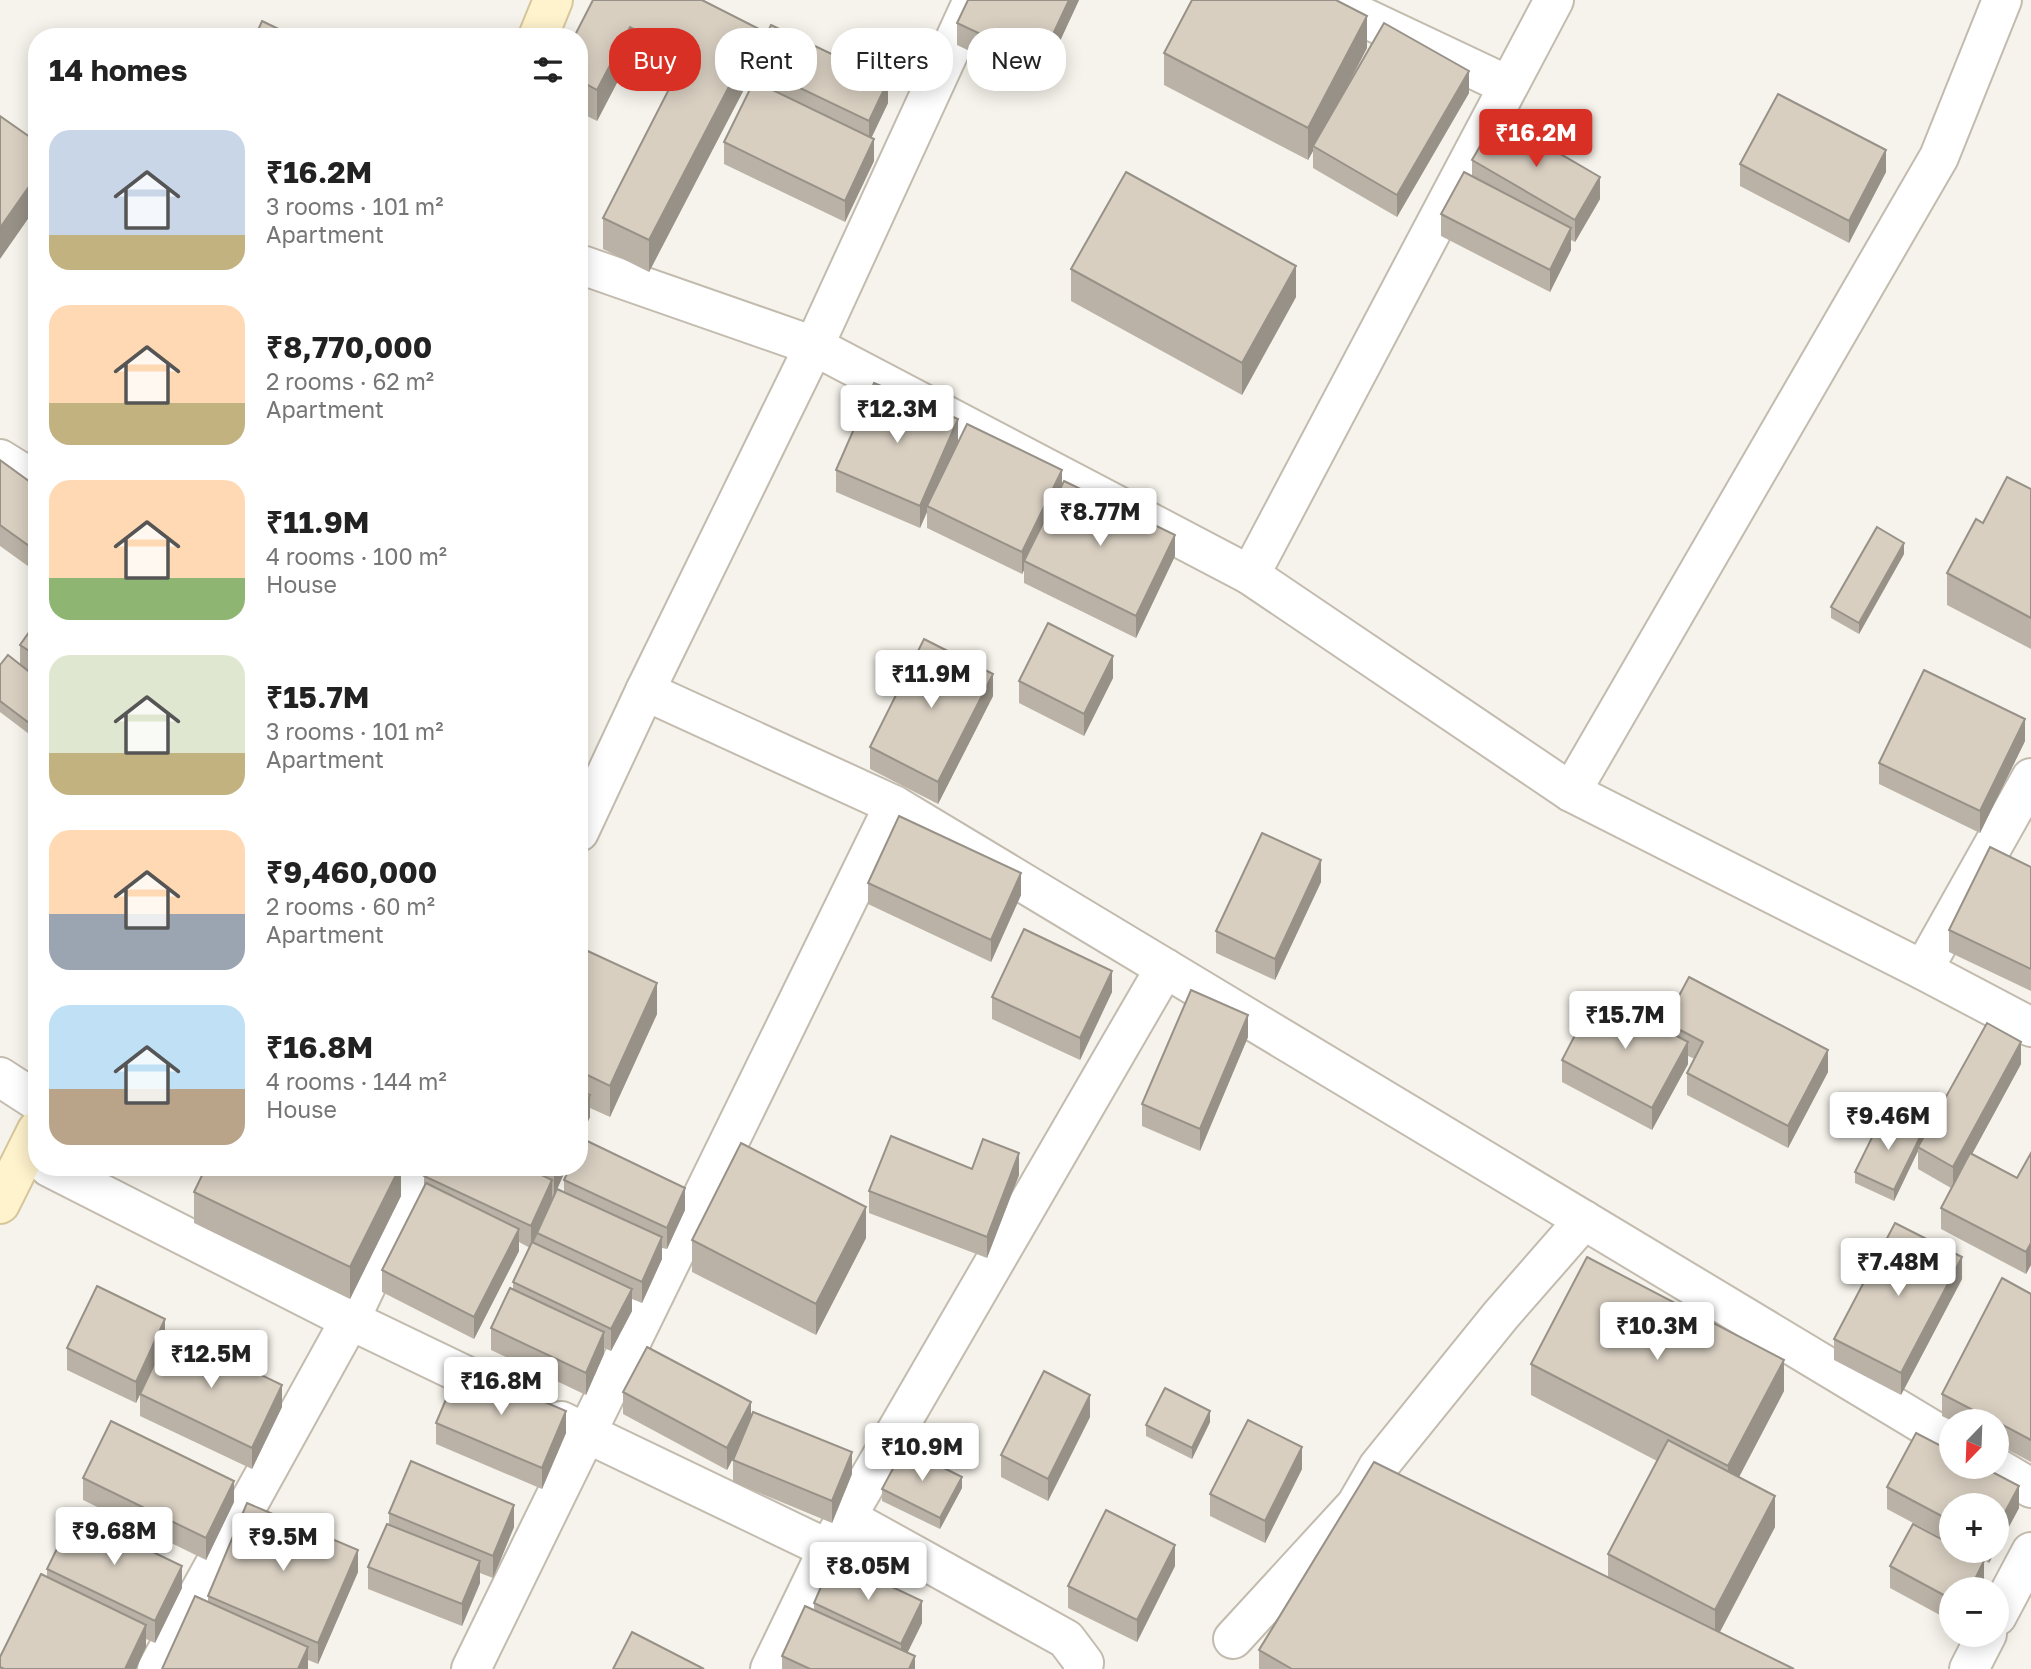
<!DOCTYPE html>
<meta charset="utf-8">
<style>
:root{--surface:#fff;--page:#f2f2f2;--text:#222;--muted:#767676;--accent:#d93025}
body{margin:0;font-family:"Golos Text",sans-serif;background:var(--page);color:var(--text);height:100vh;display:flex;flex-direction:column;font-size:26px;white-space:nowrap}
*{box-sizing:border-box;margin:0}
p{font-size:23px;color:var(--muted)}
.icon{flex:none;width:38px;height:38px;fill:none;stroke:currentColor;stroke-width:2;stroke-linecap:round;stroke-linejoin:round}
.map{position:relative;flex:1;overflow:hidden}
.panel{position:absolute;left:28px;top:28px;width:560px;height:1148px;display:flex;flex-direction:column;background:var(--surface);border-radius:28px;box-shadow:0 4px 18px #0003}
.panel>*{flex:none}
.guide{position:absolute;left:609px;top:28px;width:665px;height:63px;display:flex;gap:14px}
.needle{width:46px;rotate:203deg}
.buttons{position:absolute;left:1939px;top:1409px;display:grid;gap:14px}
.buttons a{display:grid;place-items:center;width:70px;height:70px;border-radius:50%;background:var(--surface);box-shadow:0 4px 18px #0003;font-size:35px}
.price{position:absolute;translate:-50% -60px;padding:0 16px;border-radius:7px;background:#fff;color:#222;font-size:23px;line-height:46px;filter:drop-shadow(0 2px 4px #0008)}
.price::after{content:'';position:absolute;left:50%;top:42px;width:21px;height:16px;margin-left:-10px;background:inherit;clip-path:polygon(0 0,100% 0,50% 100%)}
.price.on{background:var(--accent);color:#fff}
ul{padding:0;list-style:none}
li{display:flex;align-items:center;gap:21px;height:175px;padding:0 21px}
li span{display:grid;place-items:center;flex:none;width:196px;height:140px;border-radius:21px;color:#555}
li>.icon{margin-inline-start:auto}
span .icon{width:84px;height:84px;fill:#fffc;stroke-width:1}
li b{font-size:30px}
h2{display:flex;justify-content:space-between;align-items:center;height:84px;padding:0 21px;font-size:30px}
.chip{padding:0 24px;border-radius:28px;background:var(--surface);box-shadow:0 4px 18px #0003;font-size:24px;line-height:63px}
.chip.on{background:var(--accent);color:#fff}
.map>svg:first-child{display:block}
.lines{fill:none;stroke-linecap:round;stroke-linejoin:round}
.street-casing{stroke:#c2bbae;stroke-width:42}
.secondary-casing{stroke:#d6c79b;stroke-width:42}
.street{stroke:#fff;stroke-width:38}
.secondary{stroke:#fff3cd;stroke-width:38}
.wall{fill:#bab2a6}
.shaded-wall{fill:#979187}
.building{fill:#d8cfc1;stroke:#979187;stroke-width:2}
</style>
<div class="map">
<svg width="2031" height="1669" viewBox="0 0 2031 1669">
<rect width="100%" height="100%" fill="#f6f3ec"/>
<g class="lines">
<defs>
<g id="street">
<path d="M1327,0L1507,85"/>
<path d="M579,264L814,346L1250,575L1571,792L1923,970L2031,1027"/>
<path d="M0,459L37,482"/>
<path d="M1250,575L1554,0"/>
<path d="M645,691L894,805L1951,1441"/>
<path d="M1571,792L1939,157L2002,0"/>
<path d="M579,832L645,691L814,346L973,0"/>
<path d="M1923,970L2031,778"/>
<path d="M0,1077L37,1101"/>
<path d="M49,1167L350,1320L504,1394"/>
<path d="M561,1421L828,1549"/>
<path d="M1994,1466L2031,1488"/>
<path d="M846,1517L1066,1639L1084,1663L1083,1669"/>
<path d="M1997,1616L2031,1552"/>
<path d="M1233,1639L1356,1505L1378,1467L1501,1315L1584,1220"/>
<path d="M157,1669L350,1320L422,1167"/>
<path d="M471,1669L894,805"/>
<path d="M770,1669L828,1549L1165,968"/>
<path d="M1969,1669L1987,1634"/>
</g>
<g id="secondary">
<path d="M538,37L553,0"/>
<path d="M0,1204L37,1130"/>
</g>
</defs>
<use href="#street" class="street-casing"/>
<use href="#secondary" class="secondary-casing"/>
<use href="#street" class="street"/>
<use href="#secondary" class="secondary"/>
</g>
<g class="wall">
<path d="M593,0L759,51L888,103L871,138L874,161L845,222L724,164V142L752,85V74L649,272L603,249V218L674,81L630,58L597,121L579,112V37Z"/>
<path d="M968,0H1079L1040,84L957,45V23Z"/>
<path d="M1367,48L1340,100L1469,93L1397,217L1313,168V151L1308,160L1164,85V53Z"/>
<path d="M1472,160L1600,199L1575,242L1571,240V250L1550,292L1441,236V214L1472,177Z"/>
<path d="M1740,164L1886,172L1849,243L1740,186Z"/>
<path d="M1071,269L1296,297L1242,395L1071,301Z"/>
<path d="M958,441L947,466L1062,484L1175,556L1136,638L1024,583V570L1022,574L927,528V512L920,528L836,492V470Z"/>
<path d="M0,460L37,487L32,569L0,546Z"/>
<path d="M2031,489V649L1947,605V573L1983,523Z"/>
<path d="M1904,554L1859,634L1831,618V607Z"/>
<path d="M37,621V740L0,712V665H20V645Z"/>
<path d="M1113,678L1084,736L1019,703V681Z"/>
<path d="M993,696L938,804L870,769V747Z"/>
<path d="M2025,741L1980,833L1879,784V763Z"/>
<path d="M2031,867V991L1949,952V930Z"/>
<path d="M1321,882L1275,980L1216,953V931Z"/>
<path d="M868,883L1021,895L991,962L868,904Z"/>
<path d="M579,947L657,1014L610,1117L590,1108V1117L579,1140Z"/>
<path d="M1112,992L1080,1060L992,1019V997Z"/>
<path d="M1665,1022L1828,1072L1788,1148L1687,1095V1073L1695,1059L1688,1056V1064L1652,1130L1562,1082V1060L1665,1030Z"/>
<path d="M1248,1037L1200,1151L1142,1126V1104Z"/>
<path d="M2021,1064L1972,1154L2017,1178L2031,1153V1265L2026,1274L1941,1229V1208L1951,1188L1918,1169V1151L1894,1201L1855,1183V1172L1922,1141Z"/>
<path d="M401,1167V1196L350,1299L194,1223V1192Z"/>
<path d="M428,1167H567L557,1189L564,1193V1180L685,1210L667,1249L662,1248V1259L642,1303L632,1299V1311L611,1351L604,1348V1354L586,1395L491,1350V1328L513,1290V1282L530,1248L519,1242V1251L474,1339L382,1292V1270L424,1187V1176Z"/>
<path d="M972,1169L1019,1175L987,1258L869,1213V1191Z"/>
<path d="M866,1238L816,1335L692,1272V1240Z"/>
<path d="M1962,1279L1901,1395L1834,1360V1339Z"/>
<path d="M2031,1294V1462L1997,1444V1421H1952L1942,1416V1394Z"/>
<path d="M165,1341L136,1403L67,1370V1348Z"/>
<path d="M1531,1364L1784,1391L1739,1477L1775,1527L1720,1632L1794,1669H1259V1650L1608,1578V1554L1657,1461L1531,1395Z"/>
<path d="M623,1392L751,1418L852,1474L832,1523L733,1482V1460L737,1450L727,1470L623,1414Z"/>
<path d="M140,1394L282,1407L252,1469L140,1416Z"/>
<path d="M1090,1417L1048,1501L1001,1477V1455Z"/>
<path d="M1210,1422L1192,1459L1146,1436V1425Z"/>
<path d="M436,1423L566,1433L542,1489L436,1444Z"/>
<path d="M1302,1469L1265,1543L1210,1516V1494Z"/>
<path d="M83,1478L234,1502L206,1560L83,1500Z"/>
<path d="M1887,1487L2019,1508L1997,1549V1505H1951V1543L1887,1509Z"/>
<path d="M962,1488L940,1529L882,1501V1489Z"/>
<path d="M389,1513L514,1527L493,1578L480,1573V1583L462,1626L368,1589V1567L389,1525Z"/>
<path d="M1966,1550H1996L1989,1563Z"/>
<path d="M1175,1566L1137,1642L1068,1608V1586Z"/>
<path d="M1890,1566L1984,1583L1951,1589V1621L1890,1588Z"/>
<path d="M47,1569L182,1588L155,1643L146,1639V1647L136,1669H0V1657L47,1577Z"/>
<path d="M358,1572L318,1664L308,1660L208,1602V1596Z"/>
<path d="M814,1603L922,1623L907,1653L915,1669H782V1656L814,1610Z"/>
</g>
<g class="shaded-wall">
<path d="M1069,0H1079L1040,84V62Z"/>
<path d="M1367,16V48L1315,147L1313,146V151L1308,160V128Z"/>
<path d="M630,27V58L597,121V90Z"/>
<path d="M759,29V61L752,65V74L649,272V240Z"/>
<path d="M1469,71V93L1397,217V195Z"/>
<path d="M888,81V103L869,143V121Z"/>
<path d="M874,139V161L845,222V201Z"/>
<path d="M1886,150V172L1849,243V221Z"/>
<path d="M37,175V206L0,259V228Z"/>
<path d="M1600,177V199L1575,242V220Z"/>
<path d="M1571,228V250L1550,292V270Z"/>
<path d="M1296,266V297L1242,395V363Z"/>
<path d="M958,419V441L929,507L927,506V512L920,528V506Z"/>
<path d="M1062,470V492L1024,561V570L1022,574V552Z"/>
<path d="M1175,535V556L1136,638V616Z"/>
<path d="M37,541V563L32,569V548Z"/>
<path d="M1904,543V554L1859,634V623Z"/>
<path d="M1113,656V678L1084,736V714Z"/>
<path d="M993,674V696L938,804V782Z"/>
<path d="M2025,719V741L1980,833V811Z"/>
<path d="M1321,860V882L1275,980V959Z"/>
<path d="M1021,873V895L991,962V940Z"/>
<path d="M1112,971V992L1080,1060V1038Z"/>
<path d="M657,983V1014L610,1117V1086Z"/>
<path d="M1248,1015V1037L1200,1151V1129Z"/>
<path d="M1688,1042V1064L1652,1130V1108Z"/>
<path d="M2021,1042V1064L1953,1189V1167Z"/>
<path d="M1828,1050V1072L1788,1148V1126Z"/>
<path d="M590,1095V1117L579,1140V1118Z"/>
<path d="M1922,1133V1144L1918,1147V1151L1894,1201V1190Z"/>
<path d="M1019,1153V1175L987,1258V1237Z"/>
<path d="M400,1167H401V1196L350,1299V1267Z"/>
<path d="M557,1167H567L554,1196V1175Z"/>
<path d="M552,1180V1202L531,1248V1226Z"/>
<path d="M685,1188V1210L667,1249V1228Z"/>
<path d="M866,1207V1238L816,1335V1304Z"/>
<path d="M519,1229V1251L474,1339V1317Z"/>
<path d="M662,1237V1259L642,1303V1282Z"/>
<path d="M2031,1243V1265L2026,1274V1252Z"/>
<path d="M1962,1257V1279L1901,1395V1373Z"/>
<path d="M632,1289V1311L611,1351V1329Z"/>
<path d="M165,1319V1341L136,1403V1382Z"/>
<path d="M604,1332V1354L586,1395V1373Z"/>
<path d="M1784,1360V1391L1728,1498V1466Z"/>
<path d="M282,1385V1407L252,1469V1448Z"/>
<path d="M1090,1395V1417L1048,1501V1479Z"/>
<path d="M751,1402V1424L727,1470V1448Z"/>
<path d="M566,1411V1433L542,1489V1468Z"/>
<path d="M1210,1411V1422L1192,1459V1448Z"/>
<path d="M1302,1447V1469L1265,1543V1521Z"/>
<path d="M852,1452V1474L832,1523V1501Z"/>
<path d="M962,1477V1488L940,1529V1518Z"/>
<path d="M234,1481V1502L206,1560V1538Z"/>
<path d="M2019,1486V1508L1997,1549V1527Z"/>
<path d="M1775,1496V1527L1715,1641V1610Z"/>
<path d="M514,1505V1527L493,1578V1556Z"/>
<path d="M1175,1545V1566L1137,1642V1620Z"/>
<path d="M358,1550V1572L318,1664V1643Z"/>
<path d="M1989,1550H1996L1989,1563Z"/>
<path d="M480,1561V1583L462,1626V1604Z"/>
<path d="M1984,1561V1583L1981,1589H1970Z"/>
<path d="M182,1566V1588L155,1643V1621Z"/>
<path d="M922,1601V1623L901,1666V1644Z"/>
<path d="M146,1625V1647L136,1669H125Z"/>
<path d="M308,1647V1669H298Z"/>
<path d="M915,1656V1669H909Z"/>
</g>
<g class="building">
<path d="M593,0H702L759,29L649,240L603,218L686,56L630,27L597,90L579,80V37H574Z"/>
<path d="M968,0H1069L1040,62L957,23Z"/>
<path d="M1192,0H1336L1367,16L1308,128L1164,53Z"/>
<path d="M262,21L295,37H255Z"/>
<path d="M1384,23L1469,71L1397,195L1313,146Z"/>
<path d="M771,25L888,81L869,121L752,65Z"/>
<path d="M754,81L874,139L845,201L724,142Z"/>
<path d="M1778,94L1886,150L1849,221L1740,164Z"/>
<path d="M0,116L37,142V175L0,228Z"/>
<path d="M1497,117L1600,177L1575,220L1472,160Z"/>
<path d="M1126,172L1296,266L1242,363L1071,269Z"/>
<path d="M1464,172L1571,228L1550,270L1441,214Z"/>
<path d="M874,383L958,419L920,506L836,470Z"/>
<path d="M967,424L1062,470L1022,552L927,506Z"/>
<path d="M0,460L37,487V541L32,548L0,525Z"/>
<path d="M2007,477L2031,489V618L1947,573L1976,519L1983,523Z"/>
<path d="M1064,481L1175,535L1136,616L1024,561Z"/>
<path d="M1877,527L1904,543L1859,623L1831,607Z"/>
<path d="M37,621V656L20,645Z"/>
<path d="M1048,623L1113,656L1084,714L1019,681Z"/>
<path d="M924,639L993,674L938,782L870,747Z"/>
<path d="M8,655L37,678V729L0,701V665Z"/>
<path d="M1924,670L2025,719L1980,811L1879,763Z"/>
<path d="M899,816L1021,873L991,940L868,883Z"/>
<path d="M1262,833L1321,860L1275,959L1216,931Z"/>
<path d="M1990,847L2031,867V969L1949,930Z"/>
<path d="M1024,929L1112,971L1080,1038L992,997Z"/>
<path d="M579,947L657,983L610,1086L579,1071Z"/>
<path d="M1689,977L1828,1050L1788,1126L1687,1073L1703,1042L1665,1022Z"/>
<path d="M1191,990L1248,1015L1200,1129L1142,1104Z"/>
<path d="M1597,993L1688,1042L1652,1108L1562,1060Z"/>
<path d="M1987,1023L2021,1042L1953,1167L1918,1147Z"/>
<path d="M579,1090L590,1095L579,1118Z"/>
<path d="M1883,1115L1922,1133L1894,1190L1855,1172Z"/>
<path d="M891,1136L972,1169L983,1139L1019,1153L987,1237L869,1191Z"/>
<path d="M583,1139L685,1188L667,1228L564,1180L570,1167H579V1147Z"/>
<path d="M741,1143L866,1207L816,1304L692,1240Z"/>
<path d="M1970,1153L2017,1178L2031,1153V1243L2026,1252L1941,1208Z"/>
<path d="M206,1167H400L350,1267L194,1192Z"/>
<path d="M428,1167H525L552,1180L531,1226L424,1176Z"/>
<path d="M538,1167H557L554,1175Z"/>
<path d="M426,1183L519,1229L474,1317L382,1270Z"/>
<path d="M557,1189L662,1237L642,1282L537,1233Z"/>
<path d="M1895,1223L1962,1257L1901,1373L1834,1339Z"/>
<path d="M532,1242L632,1289L611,1329L513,1282Z"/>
<path d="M1587,1257L1784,1360L1728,1466L1531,1364Z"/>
<path d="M2002,1278L2031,1294V1440L1997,1422V1421H1994L1942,1394Z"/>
<path d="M97,1286L165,1319L136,1382L67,1348Z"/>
<path d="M510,1288L604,1332L586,1373L491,1328Z"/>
<path d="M170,1331L282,1385L252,1448L140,1394Z"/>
<path d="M647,1347L751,1402L727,1448L623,1392Z"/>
<path d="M460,1366L566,1411L542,1468L436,1423Z"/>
<path d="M1044,1371L1090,1395L1048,1479L1001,1455Z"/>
<path d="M1165,1388L1210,1411L1192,1448L1146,1425Z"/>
<path d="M753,1412L852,1452L832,1501L733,1460Z"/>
<path d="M1248,1420L1302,1447L1265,1521L1210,1494Z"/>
<path d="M111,1421L234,1481L206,1538L83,1478Z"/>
<path d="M1916,1433L1951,1451V1466H1981L2019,1486L1997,1527V1505H1951V1521L1887,1487Z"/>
<path d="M1668,1440L1775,1496L1715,1610L1608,1554Z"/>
<path d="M904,1448L962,1477L940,1518L882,1489Z"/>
<path d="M411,1461L514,1505L493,1556L389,1513Z"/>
<path d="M1374,1462L1794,1669H1292L1259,1650Z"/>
<path d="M247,1503L358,1550L318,1643L208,1596Z"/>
<path d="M1106,1510L1175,1545L1137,1620L1068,1586Z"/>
<path d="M74,1514L182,1566L155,1621L47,1569Z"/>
<path d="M387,1524L480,1561L462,1604L368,1567Z"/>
<path d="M1913,1524L1951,1544V1550H1964L1984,1561L1970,1589H1951V1599L1890,1566Z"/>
<path d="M833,1559L922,1601L901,1644L814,1603Z"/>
<path d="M41,1574L146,1625L125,1669H4L0,1667V1657Z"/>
<path d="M195,1596L308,1647L298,1669H162Z"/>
<path d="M805,1606L915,1656L909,1669H810L782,1656Z"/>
<path d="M632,1632L704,1669H613Z"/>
</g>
</svg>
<div class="buttons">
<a><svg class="needle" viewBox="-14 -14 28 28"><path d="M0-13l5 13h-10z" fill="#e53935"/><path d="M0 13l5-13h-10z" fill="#767676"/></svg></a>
<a>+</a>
<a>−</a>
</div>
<b class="price on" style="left:1536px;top:169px">₹16.2M</b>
<b class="price" style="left:897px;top:445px">₹12.3M</b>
<b class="price" style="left:1100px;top:548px">₹8.77M</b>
<b class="price" style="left:931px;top:710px">₹11.9M</b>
<b class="price" style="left:1625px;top:1051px">₹15.7M</b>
<b class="price" style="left:1888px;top:1152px">₹9.46M</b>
<b class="price" style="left:1898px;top:1298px">₹7.48M</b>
<b class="price" style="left:1657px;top:1362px">₹10.3M</b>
<b class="price" style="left:211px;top:1390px">₹12.5M</b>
<b class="price" style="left:501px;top:1417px">₹16.8M</b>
<b class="price" style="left:922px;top:1483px">₹10.9M</b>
<b class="price" style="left:114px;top:1567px">₹9.68M</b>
<b class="price" style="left:283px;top:1573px">₹9.5M</b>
<b class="price" style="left:868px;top:1602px">₹8.05M</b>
<div class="guide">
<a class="chip on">Buy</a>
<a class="chip">Rent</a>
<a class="chip">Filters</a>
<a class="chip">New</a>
</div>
<section class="panel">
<h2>14 homes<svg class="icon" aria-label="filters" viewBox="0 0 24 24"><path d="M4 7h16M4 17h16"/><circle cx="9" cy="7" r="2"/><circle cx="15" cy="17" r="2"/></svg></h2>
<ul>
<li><span style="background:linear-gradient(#c9d6e8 75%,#c2b280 0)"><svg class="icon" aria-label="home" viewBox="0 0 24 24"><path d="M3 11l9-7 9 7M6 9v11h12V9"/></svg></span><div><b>₹16.2M</b><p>3 rooms · 101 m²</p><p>Apartment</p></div></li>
<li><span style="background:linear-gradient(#ffd9b3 70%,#c2b280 0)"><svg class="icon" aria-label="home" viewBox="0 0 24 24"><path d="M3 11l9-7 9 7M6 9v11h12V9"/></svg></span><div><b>₹8,770,000</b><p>2 rooms · 62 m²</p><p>Apartment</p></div></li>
<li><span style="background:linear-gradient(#ffd9b3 70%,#8fb573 0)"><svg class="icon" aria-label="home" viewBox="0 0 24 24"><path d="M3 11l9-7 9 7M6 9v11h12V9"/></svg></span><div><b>₹11.9M</b><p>4 rooms · 100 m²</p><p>House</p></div></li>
<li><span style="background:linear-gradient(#dfe7d0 70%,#c2b280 0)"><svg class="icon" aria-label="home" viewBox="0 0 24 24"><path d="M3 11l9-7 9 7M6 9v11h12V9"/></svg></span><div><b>₹15.7M</b><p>3 rooms · 101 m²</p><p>Apartment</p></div></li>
<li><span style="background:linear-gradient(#ffd9b3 60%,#9aa5b1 0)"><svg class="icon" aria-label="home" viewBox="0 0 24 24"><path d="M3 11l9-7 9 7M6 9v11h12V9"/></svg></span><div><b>₹9,460,000</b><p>2 rooms · 60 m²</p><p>Apartment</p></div></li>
<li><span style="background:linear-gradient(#bfe0f5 60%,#b9a48a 0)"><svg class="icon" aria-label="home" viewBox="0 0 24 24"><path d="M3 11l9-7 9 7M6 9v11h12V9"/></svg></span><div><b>₹16.8M</b><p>4 rooms · 144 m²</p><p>House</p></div></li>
</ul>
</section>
</div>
